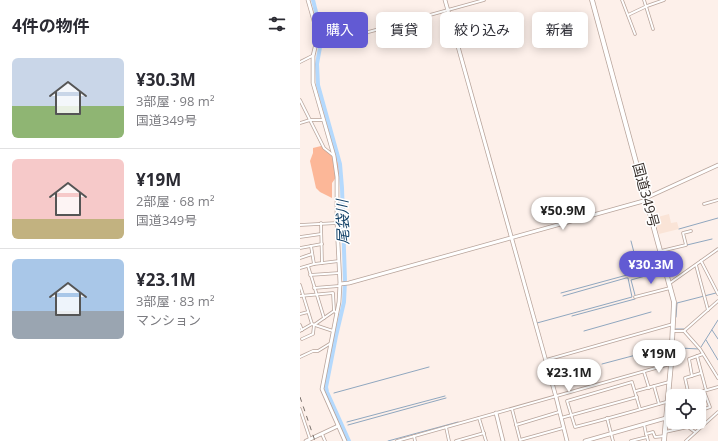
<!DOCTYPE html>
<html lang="ja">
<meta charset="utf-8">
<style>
:root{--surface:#fff;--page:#f2f2f3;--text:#2b2b33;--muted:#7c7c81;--line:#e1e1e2;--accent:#625ad3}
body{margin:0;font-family:"Open Sans","Noto Sans JP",sans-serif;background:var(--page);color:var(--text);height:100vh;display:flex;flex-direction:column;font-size:15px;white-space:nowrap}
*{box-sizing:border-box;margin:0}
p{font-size:13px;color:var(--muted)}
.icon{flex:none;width:22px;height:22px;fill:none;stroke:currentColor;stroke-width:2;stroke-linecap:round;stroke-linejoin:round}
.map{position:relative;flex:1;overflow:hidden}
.details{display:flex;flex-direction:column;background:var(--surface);width:300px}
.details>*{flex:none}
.banner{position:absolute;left:12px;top:12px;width:346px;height:36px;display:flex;gap:8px}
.tools{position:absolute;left:366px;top:389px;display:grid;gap:8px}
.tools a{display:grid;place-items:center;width:40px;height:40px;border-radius:6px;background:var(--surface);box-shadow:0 2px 10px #0003;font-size:20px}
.price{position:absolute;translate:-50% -34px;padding:0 9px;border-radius:14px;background:#fff;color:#222;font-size:13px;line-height:26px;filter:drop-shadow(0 1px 2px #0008)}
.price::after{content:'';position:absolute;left:50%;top:24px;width:12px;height:9px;margin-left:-6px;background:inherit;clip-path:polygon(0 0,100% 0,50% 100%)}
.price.on{background:var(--accent);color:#fff}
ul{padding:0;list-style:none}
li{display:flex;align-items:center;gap:12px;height:100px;padding:0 12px}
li+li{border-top:1px solid var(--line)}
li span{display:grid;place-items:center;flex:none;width:112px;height:80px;border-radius:6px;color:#555}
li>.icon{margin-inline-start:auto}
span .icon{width:48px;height:48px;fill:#fffc;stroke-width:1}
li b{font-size:17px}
h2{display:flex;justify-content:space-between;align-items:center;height:48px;padding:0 12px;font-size:17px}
.tag{padding:0 14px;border-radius:6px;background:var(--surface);box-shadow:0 2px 10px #0003;font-size:14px;line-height:36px}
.tag.on{background:var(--accent);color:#fff}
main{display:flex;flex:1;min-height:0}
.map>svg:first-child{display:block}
.industrial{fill:#fae4d7}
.green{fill:#fcb798}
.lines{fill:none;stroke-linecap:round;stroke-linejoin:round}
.stream{stroke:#90a7bf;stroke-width:1}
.river{stroke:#b4d9fd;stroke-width:4}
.minor-casing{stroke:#b8a49b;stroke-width:3.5}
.tertiary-casing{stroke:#b8a49b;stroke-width:4.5}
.trunk-casing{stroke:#b8a49b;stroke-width:5.5}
.minor{stroke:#fff;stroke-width:2}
.tertiary{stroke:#fff;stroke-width:3}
.trunk{stroke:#fff;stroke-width:4}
.rail{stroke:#79706b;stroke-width:1;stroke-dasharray:5 5;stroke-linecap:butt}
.labels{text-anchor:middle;stroke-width:3;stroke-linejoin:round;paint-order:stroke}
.street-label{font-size:14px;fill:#3b332f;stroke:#fff}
.water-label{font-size:15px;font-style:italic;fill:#144268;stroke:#fff}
</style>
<main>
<section class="details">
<h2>4件の物件<svg class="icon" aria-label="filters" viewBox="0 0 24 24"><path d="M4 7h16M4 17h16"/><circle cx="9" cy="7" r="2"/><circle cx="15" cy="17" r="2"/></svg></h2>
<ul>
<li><span style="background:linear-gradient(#c9d6e8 60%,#8fb573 0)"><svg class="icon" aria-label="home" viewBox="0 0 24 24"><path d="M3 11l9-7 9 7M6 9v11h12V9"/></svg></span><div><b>¥30.3M</b><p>3部屋 · 98 m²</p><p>国道349号</p></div></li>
<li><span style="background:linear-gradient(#f6c9c9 75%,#c2b280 0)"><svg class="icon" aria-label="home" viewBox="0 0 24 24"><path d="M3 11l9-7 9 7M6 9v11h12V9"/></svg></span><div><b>¥19M</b><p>2部屋 · 68 m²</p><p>国道349号</p></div></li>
<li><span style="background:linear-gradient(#a9c7e8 65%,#9aa5b1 0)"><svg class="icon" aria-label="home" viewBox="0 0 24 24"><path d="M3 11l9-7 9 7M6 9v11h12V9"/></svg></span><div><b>¥23.1M</b><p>3部屋 · 83 m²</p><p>マンション</p></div></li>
</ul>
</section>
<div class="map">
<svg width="418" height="441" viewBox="0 0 418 441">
<rect width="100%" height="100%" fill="#fdf0ea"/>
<path class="industrial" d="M369,214L371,223L377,222L379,229L359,234L354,218Z"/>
<path class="green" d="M21,146C33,152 39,156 42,169L32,183V198L20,192L16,188L10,161L13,153V148Z"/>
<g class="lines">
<g class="stream">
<path d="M379,229L418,218"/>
<path d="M387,245L412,239"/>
<path d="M326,262L336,260L331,241"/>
<path d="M261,293L327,275L324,263"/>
<path d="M335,295L331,280L363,271"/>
<path d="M272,316L335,299"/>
<path d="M376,317L377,303L416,293"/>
<path d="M237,323L332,297L328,278H326L263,296"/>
<path d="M375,329H384"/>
<path d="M412,330L418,339"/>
<path d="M284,331L351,312"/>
<path d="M406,340L418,360"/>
<path d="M401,347L418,320"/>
<path d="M374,349L380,348L399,349"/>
<path d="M302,364L351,351L370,349"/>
<path d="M34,393L129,367"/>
<path d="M47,422L145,396"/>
<path d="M48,425L146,398"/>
<path d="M88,441L158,422"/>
</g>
<path class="river" d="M13,0L22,36L17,64L18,85L40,164L42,188L45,281L44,302L36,336L26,387L27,392L49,441"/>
<defs>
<g id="minor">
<path d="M322,0L335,34"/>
<path d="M344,0L353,29"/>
<path d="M328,15L347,6L364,0"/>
<path d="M17,43L25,44L184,0"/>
<path d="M0,62L12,56"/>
<path d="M0,100L24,148L34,156"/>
<path d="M0,123L10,120H23"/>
<path d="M404,204L418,200"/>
<path d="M21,223L22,263"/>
<path d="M0,225L37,223"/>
<path d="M0,237L21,234"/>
<path d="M11,246L14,264"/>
<path d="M0,248L22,244"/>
<path d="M361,251L386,245L383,233L391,231"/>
<path d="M0,258L12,254"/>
<path d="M401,261L418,294"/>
<path d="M396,265L408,310"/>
<path d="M8,266L24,318"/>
<path d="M0,268L14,264L39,261"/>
<path d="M10,275L39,273"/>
<path d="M370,283L418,249"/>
<path d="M0,285L12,324"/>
<path d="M14,288L39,286"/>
<path d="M0,296L33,293L34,311"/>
<path d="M335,297L370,288"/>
<path d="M0,314L8,312"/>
<path d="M0,325L2,330"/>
<path d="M0,331L12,324L33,331"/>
<path d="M373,331H384L418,301"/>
<path d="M384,331L400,349L418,378"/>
<path d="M2,339L13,334L14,325L34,311L37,313"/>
<path d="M397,356L406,390"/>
<path d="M0,357L13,351H18L31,343"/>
<path d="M246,360L373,324"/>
<path d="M344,372L349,388"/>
<path d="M392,376L389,359L403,354"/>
<path d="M336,391L369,382"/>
<path d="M386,396L418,387"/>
<path d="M389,396L385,378L401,373"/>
<path d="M359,404L373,400"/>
<path d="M0,409L10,439"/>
<path d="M212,409L220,440L263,428"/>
<path d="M340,409L332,382L267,401L275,427C303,420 331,412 359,404L354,386"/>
<path d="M399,411L410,407L404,391"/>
<path d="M179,418L186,441"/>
<path d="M261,418L337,397"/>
<path d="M307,418L313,441"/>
<path d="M344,424L346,434"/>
<path d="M216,425L259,412"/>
<path d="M146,427L149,441"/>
<path d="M373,430L371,424L379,422"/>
<path d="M365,432L388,427L395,432"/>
<path d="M22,434L25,441"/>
<path d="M114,436L115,441"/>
<path d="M347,437L348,441"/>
<path d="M97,441L370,364"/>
<path d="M156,441L184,433"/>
<path d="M331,441L347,437L346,434L353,432L355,437L365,436"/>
<path d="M386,441L418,412"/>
</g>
<g id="tertiary">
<path d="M8,0L18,35L13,56V83L34,156L37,177V223L40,284L39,302L22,389L45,441"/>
<path d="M145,0L256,397L267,441"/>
<path d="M346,198L418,165"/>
<path d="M40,284L49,283L347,200"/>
<path d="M196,413L203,441"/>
<path d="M6,441L38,426"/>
<path d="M285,441L366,418"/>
</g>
<path id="trunk" d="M292,0L374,302L371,364L364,441"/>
</defs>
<use href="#minor" class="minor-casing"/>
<use href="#tertiary" class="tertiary-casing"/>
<use href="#trunk" class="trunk-casing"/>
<use href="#minor" class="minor"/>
<use href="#tertiary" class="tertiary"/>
<use href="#trunk" class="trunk"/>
<path class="rail" d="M0,397L15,441"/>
</g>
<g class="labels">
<g class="street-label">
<text transform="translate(346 195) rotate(75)" y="5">国道349号</text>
</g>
<g class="water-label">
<text transform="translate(43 222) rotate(-91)" y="5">尾袋川</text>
</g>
</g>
</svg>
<div class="tools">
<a><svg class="icon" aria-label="locate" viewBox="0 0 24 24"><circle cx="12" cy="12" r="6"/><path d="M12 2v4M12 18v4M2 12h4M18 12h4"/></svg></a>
</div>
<b class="price" style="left:263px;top:231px">¥50.9M</b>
<b class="price on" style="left:351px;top:285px">¥30.3M</b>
<b class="price" style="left:359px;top:374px">¥19M</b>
<b class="price" style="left:269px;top:393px">¥23.1M</b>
<div class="banner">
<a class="tag on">購入</a>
<a class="tag">賃貸</a>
<a class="tag">絞り込み</a>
<a class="tag">新着</a>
</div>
</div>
</main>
